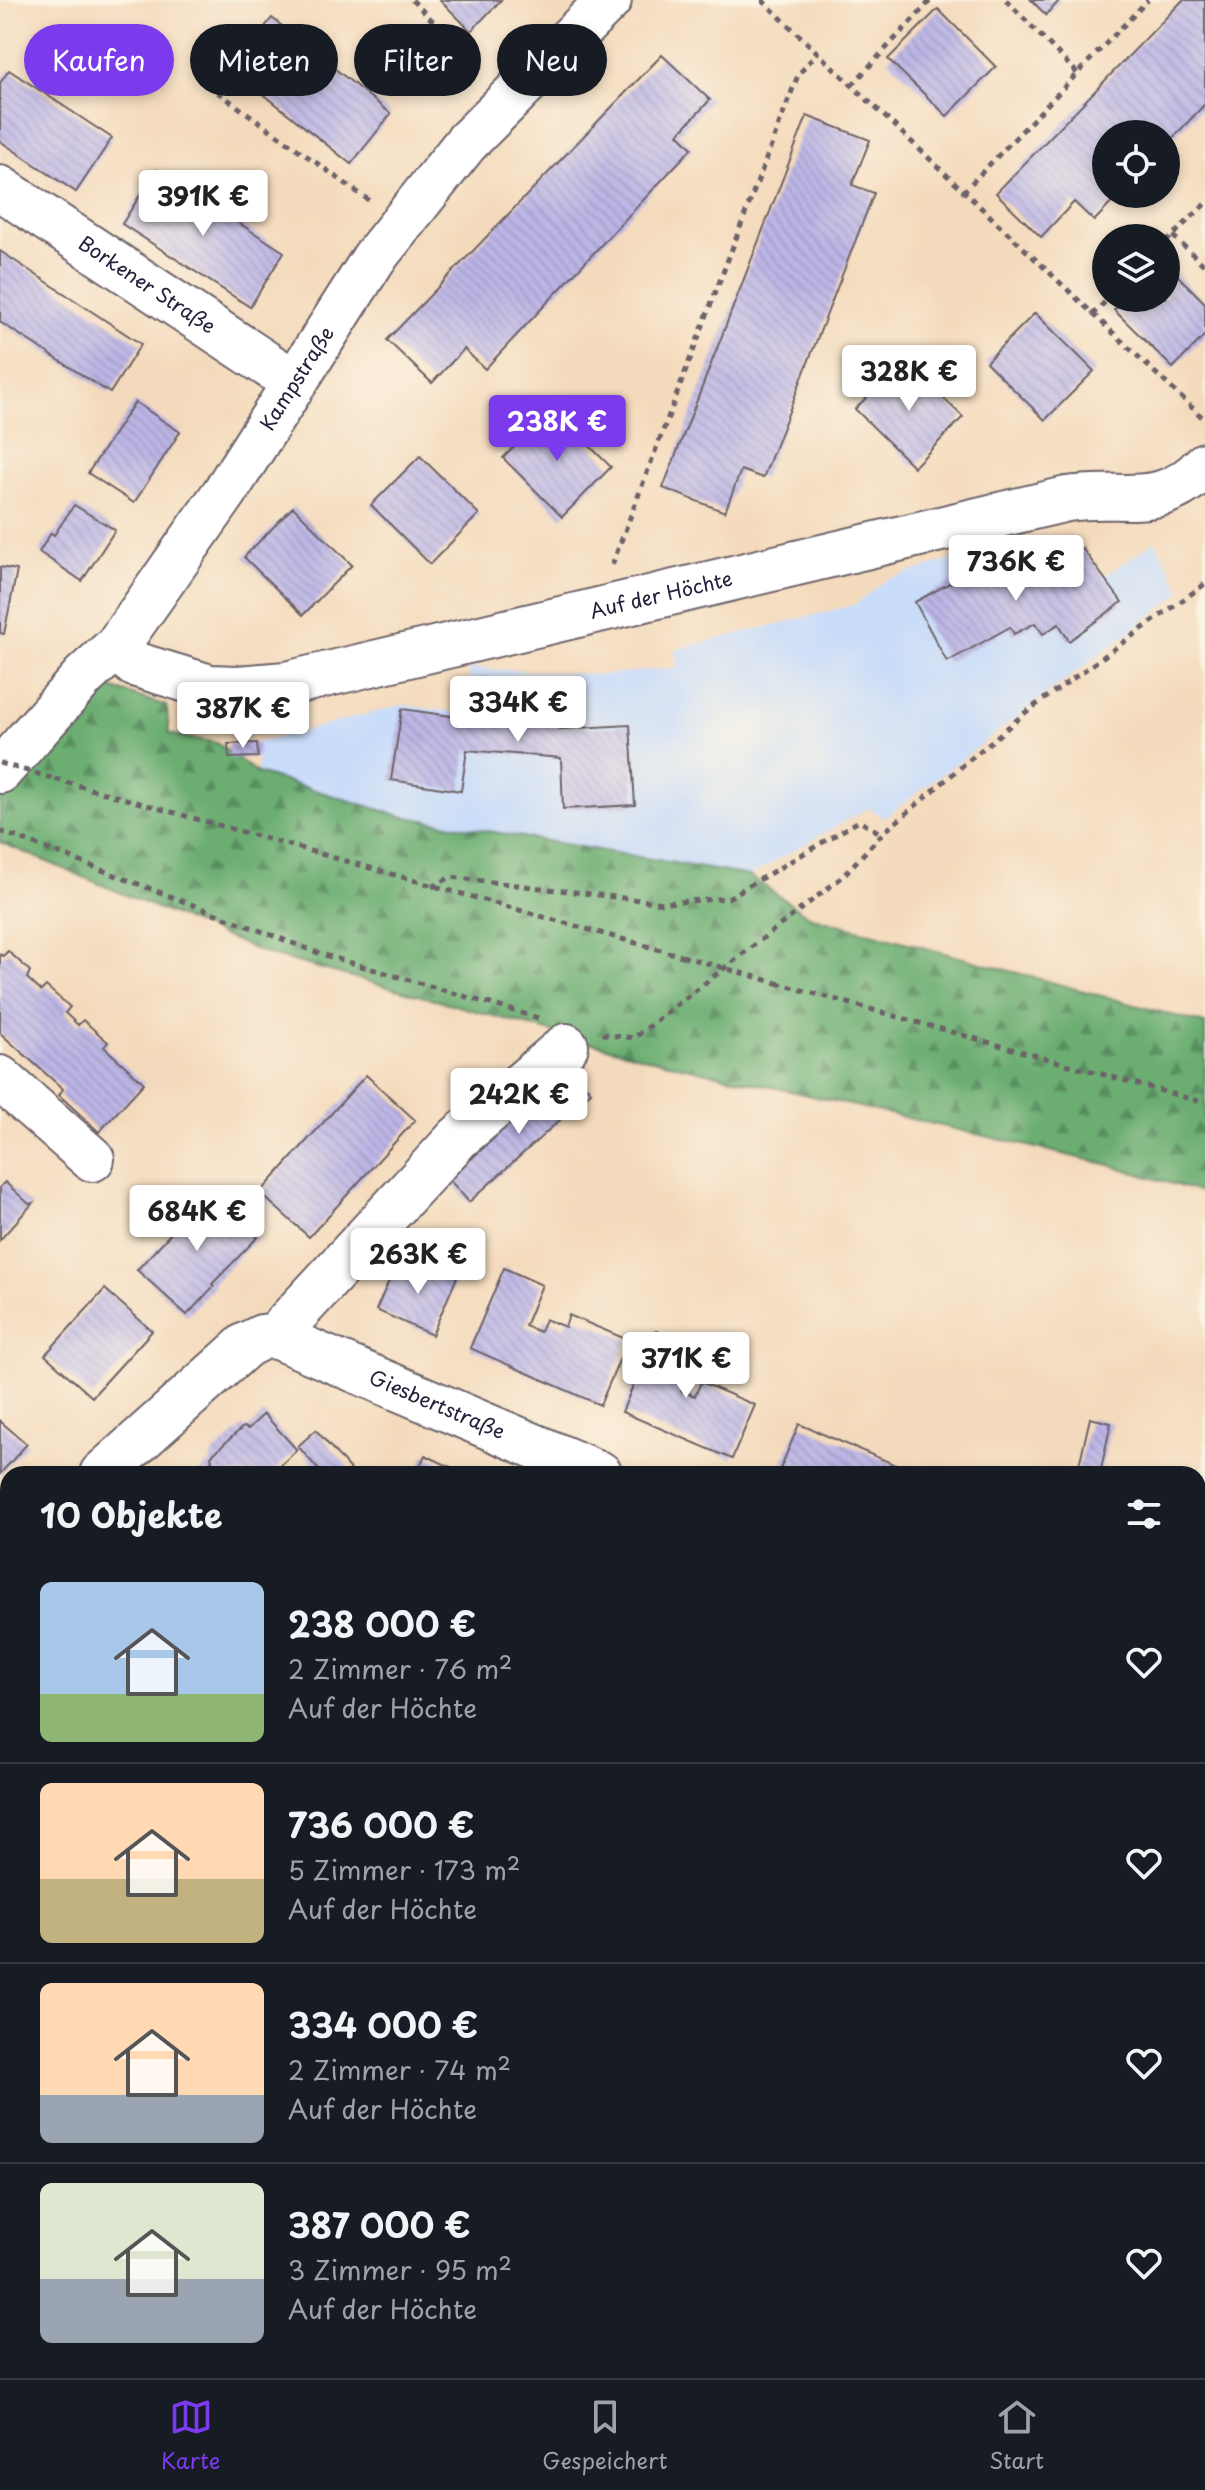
<!DOCTYPE html>
<html lang="de">
<meta charset="utf-8">
<style>
:root{--surface:#171b24;--page:#20242c;--text:#f1f3f6;--muted:#9ea1a6;--line:#363941;--accent:#7c3aed}
body{margin:0;font-family:"Playpen Sans",sans-serif;background:var(--page);color:var(--text);height:100vh;display:flex;flex-direction:column;font-size:30px;white-space:nowrap}
*{box-sizing:border-box;margin:0}
p{font-size:26px;color:var(--muted)}
.icon{flex:none;width:44px;height:44px;fill:none;stroke:currentColor;stroke-width:2;stroke-linecap:round;stroke-linejoin:round}
.map{position:relative;flex:1;overflow:hidden}
.sheet{position:absolute;left:0px;top:1466px;width:1206px;height:912px;display:flex;flex-direction:column;background:var(--surface);border-radius:24px 24px 0 0;box-shadow:0 4px 12px #0003}
.sheet>*{flex:none}
.hud{position:absolute;left:24px;top:24px;width:800px;height:72px;display:flex;gap:16px}
.buttons{position:absolute;left:1092px;top:120px;display:grid;gap:16px}
.buttons a{display:grid;place-items:center;width:88px;height:88px;border-radius:50%;background:var(--surface);box-shadow:0 4px 12px #0003;font-size:40px}
.price{position:absolute;translate:-50% -68px;padding:0 18px;border-radius:8px;background:#fff;color:#222;font-size:26px;line-height:52px;filter:drop-shadow(0 2px 4px #0008)}
.price::after{content:'';position:absolute;left:50%;top:48px;width:24px;height:18px;margin-left:-12px;background:inherit;clip-path:polygon(0 0,100% 0,50% 100%)}
.price.current{background:var(--accent);color:#fff}
ul{padding:0;list-style:none}
li{display:flex;align-items:center;gap:24px;height:200px;padding:0 40px}
li+li{border-top:2px solid var(--line)}
li span{display:grid;place-items:center;flex:none;width:224px;height:160px;border-radius:12px;color:#555}
li>.icon{margin-inline-start:auto}
span .icon{width:96px;height:96px;fill:#fffc;stroke-width:1}
li b{font-size:34px}
h2{display:flex;justify-content:space-between;align-items:center;height:96px;padding:0 40px;font-size:34px}
.chip{padding:0 28px;border-radius:36px;background:var(--surface);box-shadow:0 4px 12px #0003;font-size:28px;line-height:72px}
.chip.current{background:var(--accent);color:#fff}
.menu{display:flex;justify-content:space-around;align-items:center;height:112px;border-top:2px solid var(--line);background:var(--surface);font-size:22px;color:var(--muted)}
.menu a{display:grid;justify-items:center;gap:4px}
.menu .current{color:var(--accent)}
.map>svg:first-child{display:block}
.built{fill:#c9dcf9}
.green{fill:#85ca84;stroke:#547660;stroke-width:2}
.forest{fill:url(#forest-firs);stroke:#476856;stroke-width:2}
.park{fill:url(#park-tufts);stroke:#547660;stroke-width:2}
.building{fill:url(#building-back-hatch)}
.lines{fill:none;stroke-linecap:round;stroke-linejoin:round}
.minor-casing{stroke:#6c6268;stroke-width:48}
.path{stroke:#6c6268;stroke-width:5;stroke-dasharray:6 6;stroke-linecap:butt}
.minor{stroke:#fff;stroke-width:44}
.path-bridge{stroke:#6c6268;stroke-width:5;stroke-dasharray:6 6;stroke-linecap:butt}
.labels{text-anchor:middle;stroke-width:8;stroke-linejoin:round;paint-order:stroke}
.street-label{font-size:20px;fill:#22223b;stroke:#fcf5e5}
</style>
<div class="map">
<svg width="1205" height="2378" viewBox="0 0 1205 2378">
<defs>
<pattern id="forest-firs" width="22" height="20" patternUnits="userSpaceOnUse" patternTransform="scale(2)"><rect width="22" height="20" fill="#6cae72"/><path d="M5 1l3.5 6h-7zM16 11l3.5 6h-7z" fill="#588d5f"/></pattern>
<pattern id="park-tufts" width="24" height="20" patternUnits="userSpaceOnUse" patternTransform="scale(2)"><rect width="24" height="20" fill="#85ca84"/><path d="M3 7l-1-3M5 7V3M7 7l1-3M15 17l-1-3M17 17v-4M19 17l1-3" fill="none" stroke="#73ad73"/></pattern>
<pattern id="building-back-hatch" width="6" height="6" patternUnits="userSpaceOnUse" patternTransform="scale(2)"><rect width="6" height="6" fill="#bcb5e5"/><path d="M-1 5l2 2M0 0l6 6M5-1l2 2" fill="none" stroke="#a19bc5"/></pattern>
</defs>
<rect width="100%" height="100%" fill="#fcf5e5"/>
<filter id="ink" filterUnits="userSpaceOnUse"><feTurbulence type="fractalNoise" baseFrequency=".0125" numOctaves="2"/><feDisplacementMap in="SourceGraphic" scale="16" xChannelSelector="R" yChannelSelector="G"/><feConvolveMatrix kernelMatrix="1 2 1 2 8 2 1 2 1" color-interpolation-filters="sRGB"/></filter>
<filter id="wash" filterUnits="userSpaceOnUse"><feTurbulence type="fractalNoise" baseFrequency=".006" numOctaves="4" result="noise"/><feDisplacementMap in="SourceGraphic" scale="32" xChannelSelector="R" yChannelSelector="G"/><feGaussianBlur stdDeviation="1.8" result="paint"/><feColorMatrix in="noise" values="0 0 0 0 0 0 0 0 0 0 0 0 0 0 0 0 0 1.4 0 .05"/><feComposite in="paint" operator="in"/></filter>
<g filter="url(#wash)">
<rect width="100%" height="100%" fill="#f4dabc"/>
<g class="built">
<path d="M1155,541L1182,592L884,818L868,808L749,876L401,816L257,773V743L402,705L468,714L469,668L606,675L678,667L674,650L854,605L888,579L961,557L968,573L988,562L994,568L1012,555L1082,548L1104,577Z"/>
<path d="M1205,2286V2378H1178L1180,2370H1198V2307Z"/>
</g>
<path class="green" d="M8,1593V1710L0,1705V1601Z"/>
<path class="forest" d="M105,686L167,706L169,734L217,743L257,773L401,816L749,876L809,916L1205,1024V1194L1110,1165L647,1058L264,953L0,842V802Z"/>
<path class="park" d="M1205,1815V1994L1198,1992V1835Z"/>
<g id="blocks">
<g class="building">
<path d="M440,0H501L471,31Z"/>
<path d="M1031,0H1060L1046,15Z"/>
<path d="M1183,0H1205V104L1166,145V134H1106V194H1120L1094,221L1074,202L1041,237L996,193Z"/>
<path d="M938,9L996,67L947,116L888,59Z"/>
<path d="M272,18L391,114L351,164L232,69Z"/>
<path d="M662,55L710,100L678,134L692,148L485,369L464,349L432,383L387,340Z"/>
<path d="M9,70L112,138L76,192L0,141V83Z"/>
<path d="M807,116L870,140L852,185L874,193L763,478L741,470L725,512L663,488Z"/>
<path d="M156,170L284,252L250,307L122,224Z"/>
<path d="M0,251L141,344L110,393L0,322Z"/>
<path d="M1166,264L1205,303V335L1173,368L1114,310L1126,298H1166Z"/>
<path d="M1035,313L1094,371L1045,420L986,362Z"/>
<path d="M904,360L963,417L914,467L855,409Z"/>
<path d="M135,402L180,432L134,503L88,473Z"/>
<path d="M552,409L611,467L562,517L503,458Z"/>
<path d="M420,456L479,514L430,564L371,505Z"/>
<path d="M74,505L115,530L82,581L39,552L51,533L54,535Z"/>
<path d="M293,507L352,565L303,615L244,557Z"/>
<path d="M1082,548L1122,602L1069,641L1059,624L1043,634L1035,623L1014,634L1010,627L947,662L915,602L988,562L994,568L1012,555L1034,583Z"/>
<path d="M0,567L17,570L4,634L0,633Z"/>
<path d="M476,678L559,686L560,729L630,725L635,805L563,809L561,758L467,750L461,791L391,780L402,709L472,719Z"/>
<path d="M257,743L258,757L229,758L228,744Z"/>
<path d="M8,951L30,971L27,978L41,991L46,986L70,1007L65,1013L78,1025L83,1020L108,1042L104,1047L144,1083L99,1132L59,1095L63,1089L0,1033V954L3,956Z"/>
<path d="M571,1069L591,1092L469,1202L446,1176L460,1165L462,1167Z"/>
<path d="M366,1075L415,1120L309,1237L260,1193Z"/>
<path d="M5,1182L29,1204L33,1203L0,1240V1187Z"/>
<path d="M209,1192L258,1237L212,1284L214,1286L187,1315L137,1270Z"/>
<path d="M418,1259L457,1277L432,1335L376,1310L389,1281Z"/>
<path d="M504,1268L542,1285L525,1326L540,1332L545,1319L565,1327L569,1315L628,1340L600,1405L470,1348Z"/>
<path d="M105,1289L152,1331L92,1397L45,1355Z"/>
<path d="M656,1331L698,1349L681,1391L695,1396L701,1382L755,1405L732,1459L622,1412Z"/>
<path d="M264,1414L297,1450L271,1474H198L212,1460L211,1456L243,1427L248,1429Z"/>
<path d="M1090,1418L1111,1423L1100,1474H1077Z"/>
<path d="M0,1421L27,1444L0,1474Z"/>
<path d="M799,1424L903,1468L901,1474H778Z"/>
<path d="M316,1430L354,1474H322L298,1446Z"/>
<path d="M425,1455L457,1470L456,1474H416Z"/>
<path d="M1198,1594L1205,1597V1629L1200,1627L1198,1633Z"/>
<path d="M1198,1753L1205,1755L1198,1778Z"/>
<path d="M1205,1816V1841L1198,1839Z"/>
<path d="M8,1865V1886L0,1879V1874Z"/>
<path d="M0,2102L8,2104V2141L0,2139Z"/>
<path d="M5,2145L8,2146V2187L0,2185V2165Z"/>
<path d="M1205,2346V2378H1193L1198,2370Z"/>
<path d="M593,2370H653L652,2378H620Z"/>
<path d="M806,2370H843L871,2377L804,2378Z"/>
</g>
</g>
</g>
<g filter="url(#ink)">
<use href="#blocks" fill-opacity="0" stroke="#6c6268" stroke-width="2"/>
<g class="lines">
<defs>
<g id="minor">
<path id="s1" d="M0,188L294,382"/>
<path id="s2" d="M117,646L134,664L210,687L237,688L286,684L1067,499C1125,490 1159,513 1205,465"/>
<path id="s3" d="M0,771L84,676L117,646L225,492L374,258L466,143L609,0"/>
<path d="M0,1078L92,1159"/>
<path id="s4" d="M275,1336L600,1474"/>
<path d="M102,1474L246,1345L262,1337L275,1336L458,1138L566,1046"/>
<path d="M0,1566L8,1558"/>
<path d="M0,1696L8,1702"/>
<path d="M1198,1713L1205,1715"/>
<path d="M0,2326L8,2328"/>
<path d="M185,2370L219,2378"/>
<path d="M743,2378L745,2370"/>
</g>
</defs>
<use href="#minor" class="minor-casing"/>
<g class="path">
<path d="M412,0L481,70"/>
<path d="M762,0L1205,420"/>
<path d="M1006,0L1077,73"/>
<path d="M198,78L370,201"/>
<path d="M852,85L931,0"/>
<path d="M963,192L1148,0"/>
<path d="M1173,236L1205,266"/>
<path d="M1166,242L1205,204"/>
<path d="M1092,315L1109,298"/>
<path d="M612,565L798,75L818,52"/>
<path d="M55,779L682,956"/>
<path d="M0,831L321,954L538,1018"/>
<path d="M432,887L451,877L664,903L728,898L859,821L882,834"/>
<path d="M777,983L1205,1103"/>
<path d="M602,1034L634,1038L841,878L882,834L1026,712L1205,584"/>
<path d="M266,2378V2370"/>
</g>
<use href="#minor" class="minor"/>
<g class="path-bridge">
<path d="M0,763L55,779"/>
<path d="M682,956L777,983"/>
</g>
</g>
</g>
<g class="labels">
<g class="street-label">
<text dy="7" stroke="none"><textPath href="#s1" startOffset="176">Borkener Straße</textPath></text>
<text dy="7" stroke="none"><textPath href="#s3" startOffset="494">Kampstraße</textPath></text>
<text dy="7" stroke="none"><textPath href="#s2" startOffset="566">Auf der Höchte</textPath></text>
<text dy="7" stroke="none"><textPath href="#s4" startOffset="176">Giesbertstraße</textPath></text>
</g>
</g>
</svg>
<div class="buttons">
<a><svg class="icon" aria-label="locate" viewBox="0 0 24 24"><circle cx="12" cy="12" r="6"/><path d="M12 2v4M12 18v4M2 12h4M18 12h4"/></svg></a>
<a><svg class="icon" aria-label="layers" viewBox="0 0 24 24"><path d="M12 4l9 5-9 5-9-5zM3 14l9 5 9-5"/></svg></a>
</div>
<b class="price" style="left:203px;top:238px">391K €</b>
<b class="price" style="left:909px;top:413px">328K €</b>
<b class="price current" style="left:557px;top:463px">238K €</b>
<b class="price" style="left:1016px;top:603px">736K €</b>
<b class="price" style="left:518px;top:744px">334K €</b>
<b class="price" style="left:243px;top:750px">387K €</b>
<b class="price" style="left:519px;top:1136px">242K €</b>
<b class="price" style="left:197px;top:1253px">684K €</b>
<b class="price" style="left:418px;top:1296px">263K €</b>
<b class="price" style="left:686px;top:1400px">371K €</b>
<div class="hud">
<a class="chip current">Kaufen</a>
<a class="chip">Mieten</a>
<a class="chip">Filter</a>
<a class="chip">Neu</a>
</div>
<section class="sheet">
<h2>10 Objekte<svg class="icon" aria-label="filters" viewBox="0 0 24 24"><path d="M4 7h16M4 17h16"/><circle cx="9" cy="7" r="2"/><circle cx="15" cy="17" r="2"/></svg></h2>
<ul>
<li><span style="background:linear-gradient(#a9c7e8 70%,#8fb573 0)"><svg class="icon" aria-label="home" viewBox="0 0 24 24"><path d="M3 11l9-7 9 7M6 9v11h12V9"/></svg></span><div><b>238 000 €</b><p>2 Zimmer · 76 m²</p><p>Auf der Höchte</p></div><svg class="icon" aria-label="heart" viewBox="0 0 24 24"><path d="M12 20l-8-8c-3-5 5-10 8-4 3-6 11-1 8 4z"/></svg></li>
<li><span style="background:linear-gradient(#ffd9b3 60%,#c2b280 0)"><svg class="icon" aria-label="home" viewBox="0 0 24 24"><path d="M3 11l9-7 9 7M6 9v11h12V9"/></svg></span><div><b>736 000 €</b><p>5 Zimmer · 173 m²</p><p>Auf der Höchte</p></div><svg class="icon" aria-label="heart" viewBox="0 0 24 24"><path d="M12 20l-8-8c-3-5 5-10 8-4 3-6 11-1 8 4z"/></svg></li>
<li><span style="background:linear-gradient(#ffd9b3 70%,#9aa5b1 0)"><svg class="icon" aria-label="home" viewBox="0 0 24 24"><path d="M3 11l9-7 9 7M6 9v11h12V9"/></svg></span><div><b>334 000 €</b><p>2 Zimmer · 74 m²</p><p>Auf der Höchte</p></div><svg class="icon" aria-label="heart" viewBox="0 0 24 24"><path d="M12 20l-8-8c-3-5 5-10 8-4 3-6 11-1 8 4z"/></svg></li>
<li><span style="background:linear-gradient(#dfe7d0 60%,#9aa5b1 0)"><svg class="icon" aria-label="home" viewBox="0 0 24 24"><path d="M3 11l9-7 9 7M6 9v11h12V9"/></svg></span><div><b>387 000 €</b><p>3 Zimmer · 95 m²</p><p>Auf der Höchte</p></div><svg class="icon" aria-label="heart" viewBox="0 0 24 24"><path d="M12 20l-8-8c-3-5 5-10 8-4 3-6 11-1 8 4z"/></svg></li>
</ul>
</section>
</div>
<nav class="menu">
<a class="current"><svg class="icon" aria-label="map" viewBox="0 0 24 24"><path d="M3 6l6-2 6 2 6-2v14l-6 2-6-2-6 2zM9 4v14M15 6v14"/></svg>Karte</a>
<a><svg class="icon" aria-label="saved" viewBox="0 0 24 24"><path d="M7 4h10v16l-5-4-5 4z"/></svg>Gespeichert</a>
<a><svg class="icon" aria-label="home" viewBox="0 0 24 24"><path d="M3 11l9-7 9 7M6 9v11h12V9"/></svg>Start</a>
</nav>
